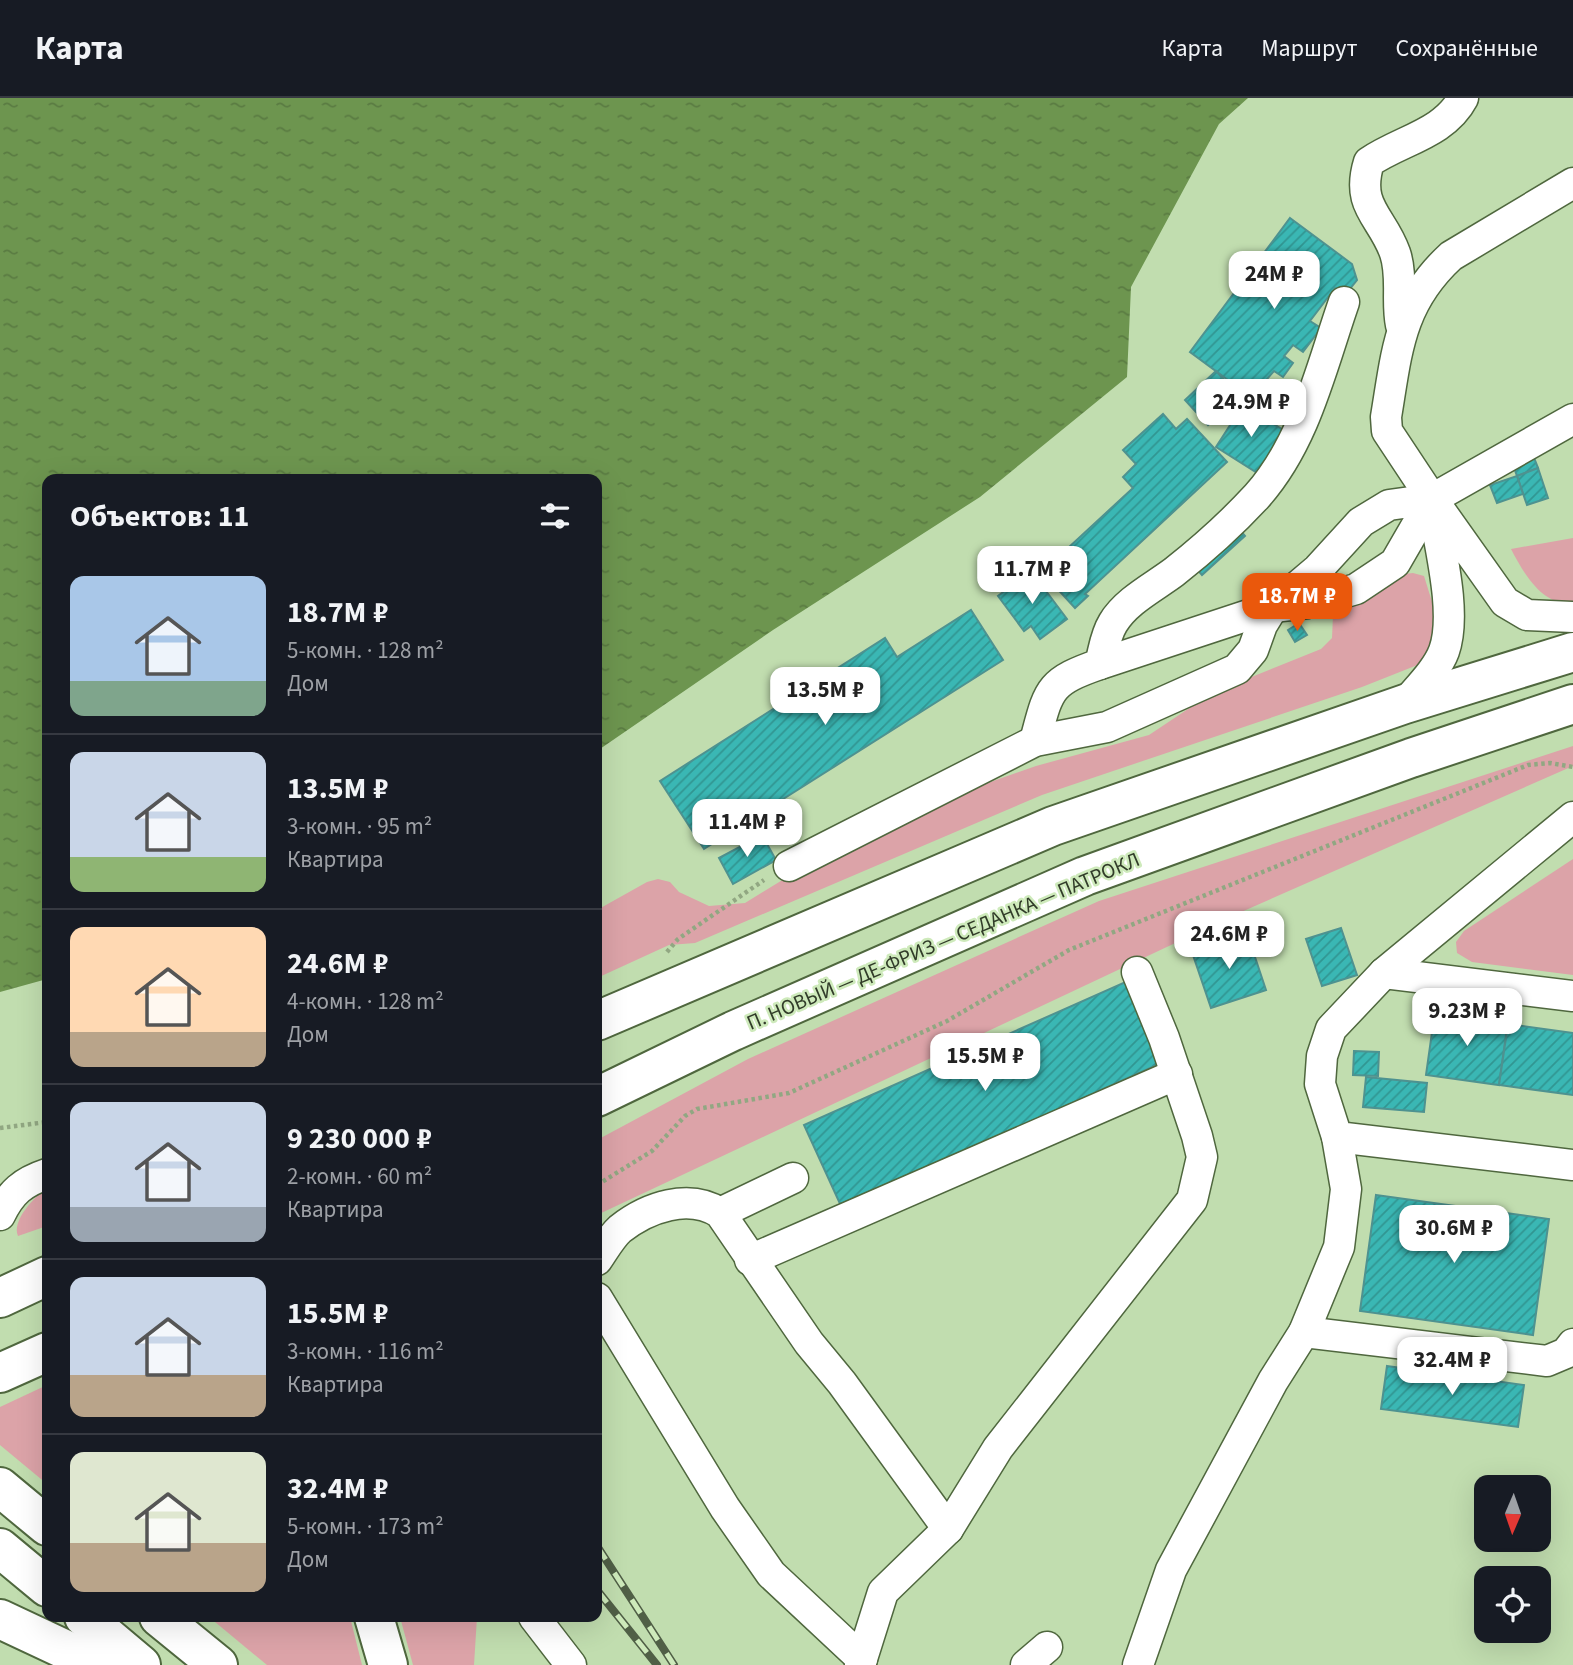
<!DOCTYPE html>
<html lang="ru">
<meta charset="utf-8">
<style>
:root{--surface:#171b24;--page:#242831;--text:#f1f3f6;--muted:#9ea1a6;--line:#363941;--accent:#ea580c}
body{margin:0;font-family:"Source Sans 3",sans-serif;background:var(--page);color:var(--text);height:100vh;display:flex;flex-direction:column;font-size:26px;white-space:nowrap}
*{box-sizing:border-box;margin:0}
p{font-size:23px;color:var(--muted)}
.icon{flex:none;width:38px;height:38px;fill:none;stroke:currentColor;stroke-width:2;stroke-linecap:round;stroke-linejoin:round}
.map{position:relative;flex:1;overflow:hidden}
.drawer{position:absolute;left:42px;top:376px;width:560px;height:1148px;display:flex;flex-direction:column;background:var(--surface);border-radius:14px;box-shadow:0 7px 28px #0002}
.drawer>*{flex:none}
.needle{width:46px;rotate:182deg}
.buttons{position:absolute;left:1474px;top:1377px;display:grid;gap:14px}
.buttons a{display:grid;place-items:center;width:77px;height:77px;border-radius:14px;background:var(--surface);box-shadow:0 7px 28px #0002;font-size:35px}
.price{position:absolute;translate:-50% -60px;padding:0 16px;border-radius:14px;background:#fff;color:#222;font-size:23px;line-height:46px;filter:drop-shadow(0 2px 4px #0008)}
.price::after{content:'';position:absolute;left:50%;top:42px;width:21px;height:16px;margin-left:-10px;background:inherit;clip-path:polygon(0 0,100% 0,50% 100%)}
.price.current{background:var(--accent);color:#fff}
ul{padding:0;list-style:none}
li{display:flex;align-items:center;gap:21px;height:175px;padding:0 28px}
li+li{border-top:2px solid var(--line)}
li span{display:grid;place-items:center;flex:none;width:196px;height:140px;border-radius:14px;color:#555}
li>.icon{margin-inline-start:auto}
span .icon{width:84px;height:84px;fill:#fffc;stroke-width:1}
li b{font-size:30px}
h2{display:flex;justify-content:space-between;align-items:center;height:84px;padding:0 28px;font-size:30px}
header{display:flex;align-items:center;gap:42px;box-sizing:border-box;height:98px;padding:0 35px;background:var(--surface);border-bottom:2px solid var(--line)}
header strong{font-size:33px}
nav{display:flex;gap:38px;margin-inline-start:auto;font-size:24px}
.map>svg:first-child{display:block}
.green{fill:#dca3a8}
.water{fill:url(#water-ripples)}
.building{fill:url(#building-hatch);stroke:#4e9290;stroke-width:2}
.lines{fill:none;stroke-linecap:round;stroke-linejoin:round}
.minor-casing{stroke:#4f673e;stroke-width:33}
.major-casing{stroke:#4f673e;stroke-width:42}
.highway-casing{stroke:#4f673e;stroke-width:42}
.path{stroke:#91a782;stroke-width:4.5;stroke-dasharray:3.5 3.5;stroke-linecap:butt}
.minor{stroke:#fff;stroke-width:30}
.major{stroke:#fff;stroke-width:38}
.highway{stroke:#fff;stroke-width:38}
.rail-casing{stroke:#505f46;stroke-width:8}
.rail{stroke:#ceeabb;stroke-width:5;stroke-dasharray:16;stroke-linecap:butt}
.labels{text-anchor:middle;stroke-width:5;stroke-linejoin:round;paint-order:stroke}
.street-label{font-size:21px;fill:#313c29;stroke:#ceeabb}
</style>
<header>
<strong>Карта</strong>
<nav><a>Карта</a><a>Маршрут</a><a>Сохранённые</a></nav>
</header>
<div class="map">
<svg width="1573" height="1567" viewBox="0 0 1573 1567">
<defs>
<pattern id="water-ripples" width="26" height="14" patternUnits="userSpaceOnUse" patternTransform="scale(1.75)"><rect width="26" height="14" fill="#6d954f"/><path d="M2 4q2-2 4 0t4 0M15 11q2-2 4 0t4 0" fill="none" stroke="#5a7b42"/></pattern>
<pattern id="building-hatch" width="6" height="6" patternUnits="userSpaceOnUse" patternTransform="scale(1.75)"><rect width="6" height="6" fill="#3ab7b4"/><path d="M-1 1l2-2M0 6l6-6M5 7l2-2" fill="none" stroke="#319692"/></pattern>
</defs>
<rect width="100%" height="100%" fill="#c1ddaf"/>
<g class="green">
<path d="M1573,440V505C1542,509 1523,474 1511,451Z"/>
<path d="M1413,475L1424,478L1433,507L1434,534L1430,550L1420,566L1362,589L1042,697L695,845L669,847L597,880V812L647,784L658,781L670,784L679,794L709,808L745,805L789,778L937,703L1036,668L1149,637L1212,595L1321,551L1332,540L1333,517L1338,510L1404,476Z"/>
<path d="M1573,648V668L1239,815L597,1117V1042L748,961L1099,803Z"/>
<path d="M1573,761V877L1472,864L1457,855L1456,844L1464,833Z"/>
<path d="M47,1090V1128L18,1138C11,1123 35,1098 47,1090Z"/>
<path d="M47,1287V1386L0,1347V1309Z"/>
<path d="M209,1519H350L362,1567H267Z"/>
<path d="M400,1519H477L474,1567H413Z"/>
</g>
<path class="water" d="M0,0H1248L1219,26L1131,189L1127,279L980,399L773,532L597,653V382H47V881L0,894Z"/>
<g class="building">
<path d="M1290,120L1352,166L1357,182L1345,197L1335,190L1310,223L1321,230L1303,254L1293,247L1284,258L1293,265L1283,279L1274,273L1267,281L1276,289L1262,307L1190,254Z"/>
<path d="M1216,273L1239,298L1208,327L1185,302Z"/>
<path d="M1243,307L1285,333L1259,376L1216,349Z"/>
<path d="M1163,316L1176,331L1187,321L1227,364L1085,496L1088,498L1075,510L1042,474L1133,390L1123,379L1136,366L1123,352Z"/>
<path d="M1533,357L1538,370L1517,378L1512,364Z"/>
<path d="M1538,370L1548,400L1527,407L1517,378Z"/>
<path d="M1517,378L1523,396L1497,405L1490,387Z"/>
<path d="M1233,424L1245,438L1202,477L1190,463Z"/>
<path d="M1031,473L1067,521L1040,541L1031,528L1024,533L998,498Z"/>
<path d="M971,512L1003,562L704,751L660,683L885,540L897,559Z"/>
<path d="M1299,525L1307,537L1295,544L1288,532Z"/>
<path d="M762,737L776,762L733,786L719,760Z"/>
<path d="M1341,830L1357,877L1322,888L1306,841Z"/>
<path d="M1247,835L1266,892L1211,910L1192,854Z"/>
<path d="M1130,882L1166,963L841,1108L804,1027Z"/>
<path d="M1435,913L1508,923L1499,987L1426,977Z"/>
<path d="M1508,926L1573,935V997L1499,987Z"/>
<path d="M1354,953L1379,954L1378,978L1353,977Z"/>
<path d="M1366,979L1427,985L1424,1014L1363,1009Z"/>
<path d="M1376,1097L1549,1121L1533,1237L1360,1213Z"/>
<path d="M1387,1268L1524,1287L1518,1329L1381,1311Z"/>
</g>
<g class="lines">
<defs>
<g id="minor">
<path d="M1401,227C1396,204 1403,178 1395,155C1382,118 1355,109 1369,64C1401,42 1444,36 1463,0"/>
<path d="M1432,401L1387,333L1386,319C1397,253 1399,206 1451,158L1573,85"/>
<path d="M1100,566L1273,509L1308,505L1356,491L1395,465L1432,401"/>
<path d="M1405,606C1418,590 1437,572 1444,553C1458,514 1438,443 1432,401L1505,504L1527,517L1573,519"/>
<path d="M1035,643C1049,591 1048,584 1100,566C1104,552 1105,538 1113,525C1126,503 1154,489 1174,474C1202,452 1233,424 1257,398C1305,344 1321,270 1344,204"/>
<path d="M1573,719L1384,875L1331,931L1322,958L1320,986L1337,1039L1573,1067"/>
<path d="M789,768L1035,643L1107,629L1237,571L1253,552L1262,527L1273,509L1318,471L1361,424L1389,407L1432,401L1573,321"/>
<path d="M1384,875L1573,898"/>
<path d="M720,1115L793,1080"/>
<path d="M0,1117C11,1094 23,1084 47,1076"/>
<path d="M597,1162C604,1152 611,1139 620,1131C648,1109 689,1095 720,1115L809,1245L842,1285L948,1431"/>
<path d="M750,1162L1177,976"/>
<path d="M597,1200L725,1410L771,1476L862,1561"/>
<path d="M1304,1234L1547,1263L1566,1255L1573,1246"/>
<path d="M534,1519L571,1567"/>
<path d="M860,1567L883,1494L948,1431L998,1350L1192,1102L1202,1059L1197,1038L1164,940L1137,874"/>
<path d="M1026,1567L1047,1549"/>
<path d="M1138,1567L1171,1472L1273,1283L1304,1234L1339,1149L1346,1091L1337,1039"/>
</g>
<g id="major">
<path d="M597,923L1053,728L1405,606L1573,554"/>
<path d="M597,999L733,933L1085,778L1411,660L1573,606"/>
<path d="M0,1200L47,1178"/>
<path d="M0,1275L47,1254"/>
</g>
<g id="highway">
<path d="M0,1389L47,1428"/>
<path d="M0,1450L47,1489"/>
<path d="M84,1519L141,1567"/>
<path d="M159,1519L218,1567"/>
<path d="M374,1519L388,1567"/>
<path d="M0,1521L98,1567"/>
</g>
</defs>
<use href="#minor" class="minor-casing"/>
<use href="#major" class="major-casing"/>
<use href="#highway" class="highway-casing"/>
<g class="path">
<path d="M667,854L678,841L764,782"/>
<path d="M0,1030L47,1024"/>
<path d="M597,1087L652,1053L685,1018L697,1011L789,995L947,923L1069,852L1528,667L1550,665L1573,669"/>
</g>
<use href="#minor" class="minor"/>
<use href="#major" class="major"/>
<use href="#highway" class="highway"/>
<defs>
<g id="rail">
<path d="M597,1448L674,1567"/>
<path d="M597,1492L657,1567"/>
</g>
</defs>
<use href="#rail" class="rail-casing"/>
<use href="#rail" class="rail"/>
</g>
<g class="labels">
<g class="street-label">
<text transform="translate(943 843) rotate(-23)" y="7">П. НОВЫЙ — ДЕ-ФРИЗ — СЕДАНКА — ПАТРОКЛ</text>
</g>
</g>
</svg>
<div class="buttons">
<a><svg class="needle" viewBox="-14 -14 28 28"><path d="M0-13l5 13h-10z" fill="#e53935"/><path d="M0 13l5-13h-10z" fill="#9ea1a6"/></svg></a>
<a><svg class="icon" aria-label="locate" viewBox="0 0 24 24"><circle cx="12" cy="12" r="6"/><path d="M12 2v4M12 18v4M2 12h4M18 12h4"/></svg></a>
</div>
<b class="price" style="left:1274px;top:213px">24M ₽</b>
<b class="price" style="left:1251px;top:341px">24.9M ₽</b>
<b class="price" style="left:1032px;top:508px">11.7M ₽</b>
<b class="price current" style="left:1297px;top:535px">18.7M ₽</b>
<b class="price" style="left:825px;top:629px">13.5M ₽</b>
<b class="price" style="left:747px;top:761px">11.4M ₽</b>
<b class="price" style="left:1229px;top:873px">24.6M ₽</b>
<b class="price" style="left:1467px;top:950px">9.23M ₽</b>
<b class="price" style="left:985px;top:995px">15.5M ₽</b>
<b class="price" style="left:1454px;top:1167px">30.6M ₽</b>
<b class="price" style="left:1452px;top:1299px">32.4M ₽</b>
<section class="drawer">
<h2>Объектов: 11<svg class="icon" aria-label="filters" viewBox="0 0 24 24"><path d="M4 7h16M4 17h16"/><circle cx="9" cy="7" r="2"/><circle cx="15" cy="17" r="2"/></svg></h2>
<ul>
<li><span style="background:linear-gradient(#a9c7e8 75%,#7fa58c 0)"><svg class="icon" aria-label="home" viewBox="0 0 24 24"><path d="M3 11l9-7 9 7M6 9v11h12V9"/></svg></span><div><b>18.7M ₽</b><p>5-комн. · 128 m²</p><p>Дом</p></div></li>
<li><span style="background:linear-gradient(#c9d6e8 75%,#8fb573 0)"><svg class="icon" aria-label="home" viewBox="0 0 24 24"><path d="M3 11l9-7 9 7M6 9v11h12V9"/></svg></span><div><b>13.5M ₽</b><p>3-комн. · 95 m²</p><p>Квартира</p></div></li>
<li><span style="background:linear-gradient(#ffd9b3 75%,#b9a48a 0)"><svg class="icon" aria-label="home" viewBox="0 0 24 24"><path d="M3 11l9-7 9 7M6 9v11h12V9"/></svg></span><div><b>24.6M ₽</b><p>4-комн. · 128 m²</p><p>Дом</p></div></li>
<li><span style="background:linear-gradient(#c9d6e8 75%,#9aa5b1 0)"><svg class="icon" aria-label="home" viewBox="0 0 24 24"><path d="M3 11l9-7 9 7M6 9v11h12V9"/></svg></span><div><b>9 230 000 ₽</b><p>2-комн. · 60 m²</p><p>Квартира</p></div></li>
<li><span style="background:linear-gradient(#c9d6e8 70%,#b9a48a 0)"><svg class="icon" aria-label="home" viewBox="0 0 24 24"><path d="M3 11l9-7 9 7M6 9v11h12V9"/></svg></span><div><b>15.5M ₽</b><p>3-комн. · 116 m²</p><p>Квартира</p></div></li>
<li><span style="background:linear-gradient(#dfe7d0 65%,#b9a48a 0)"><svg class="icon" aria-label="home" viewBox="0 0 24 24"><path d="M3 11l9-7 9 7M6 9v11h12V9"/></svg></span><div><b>32.4M ₽</b><p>5-комн. · 173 m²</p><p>Дом</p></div></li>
</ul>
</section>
</div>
